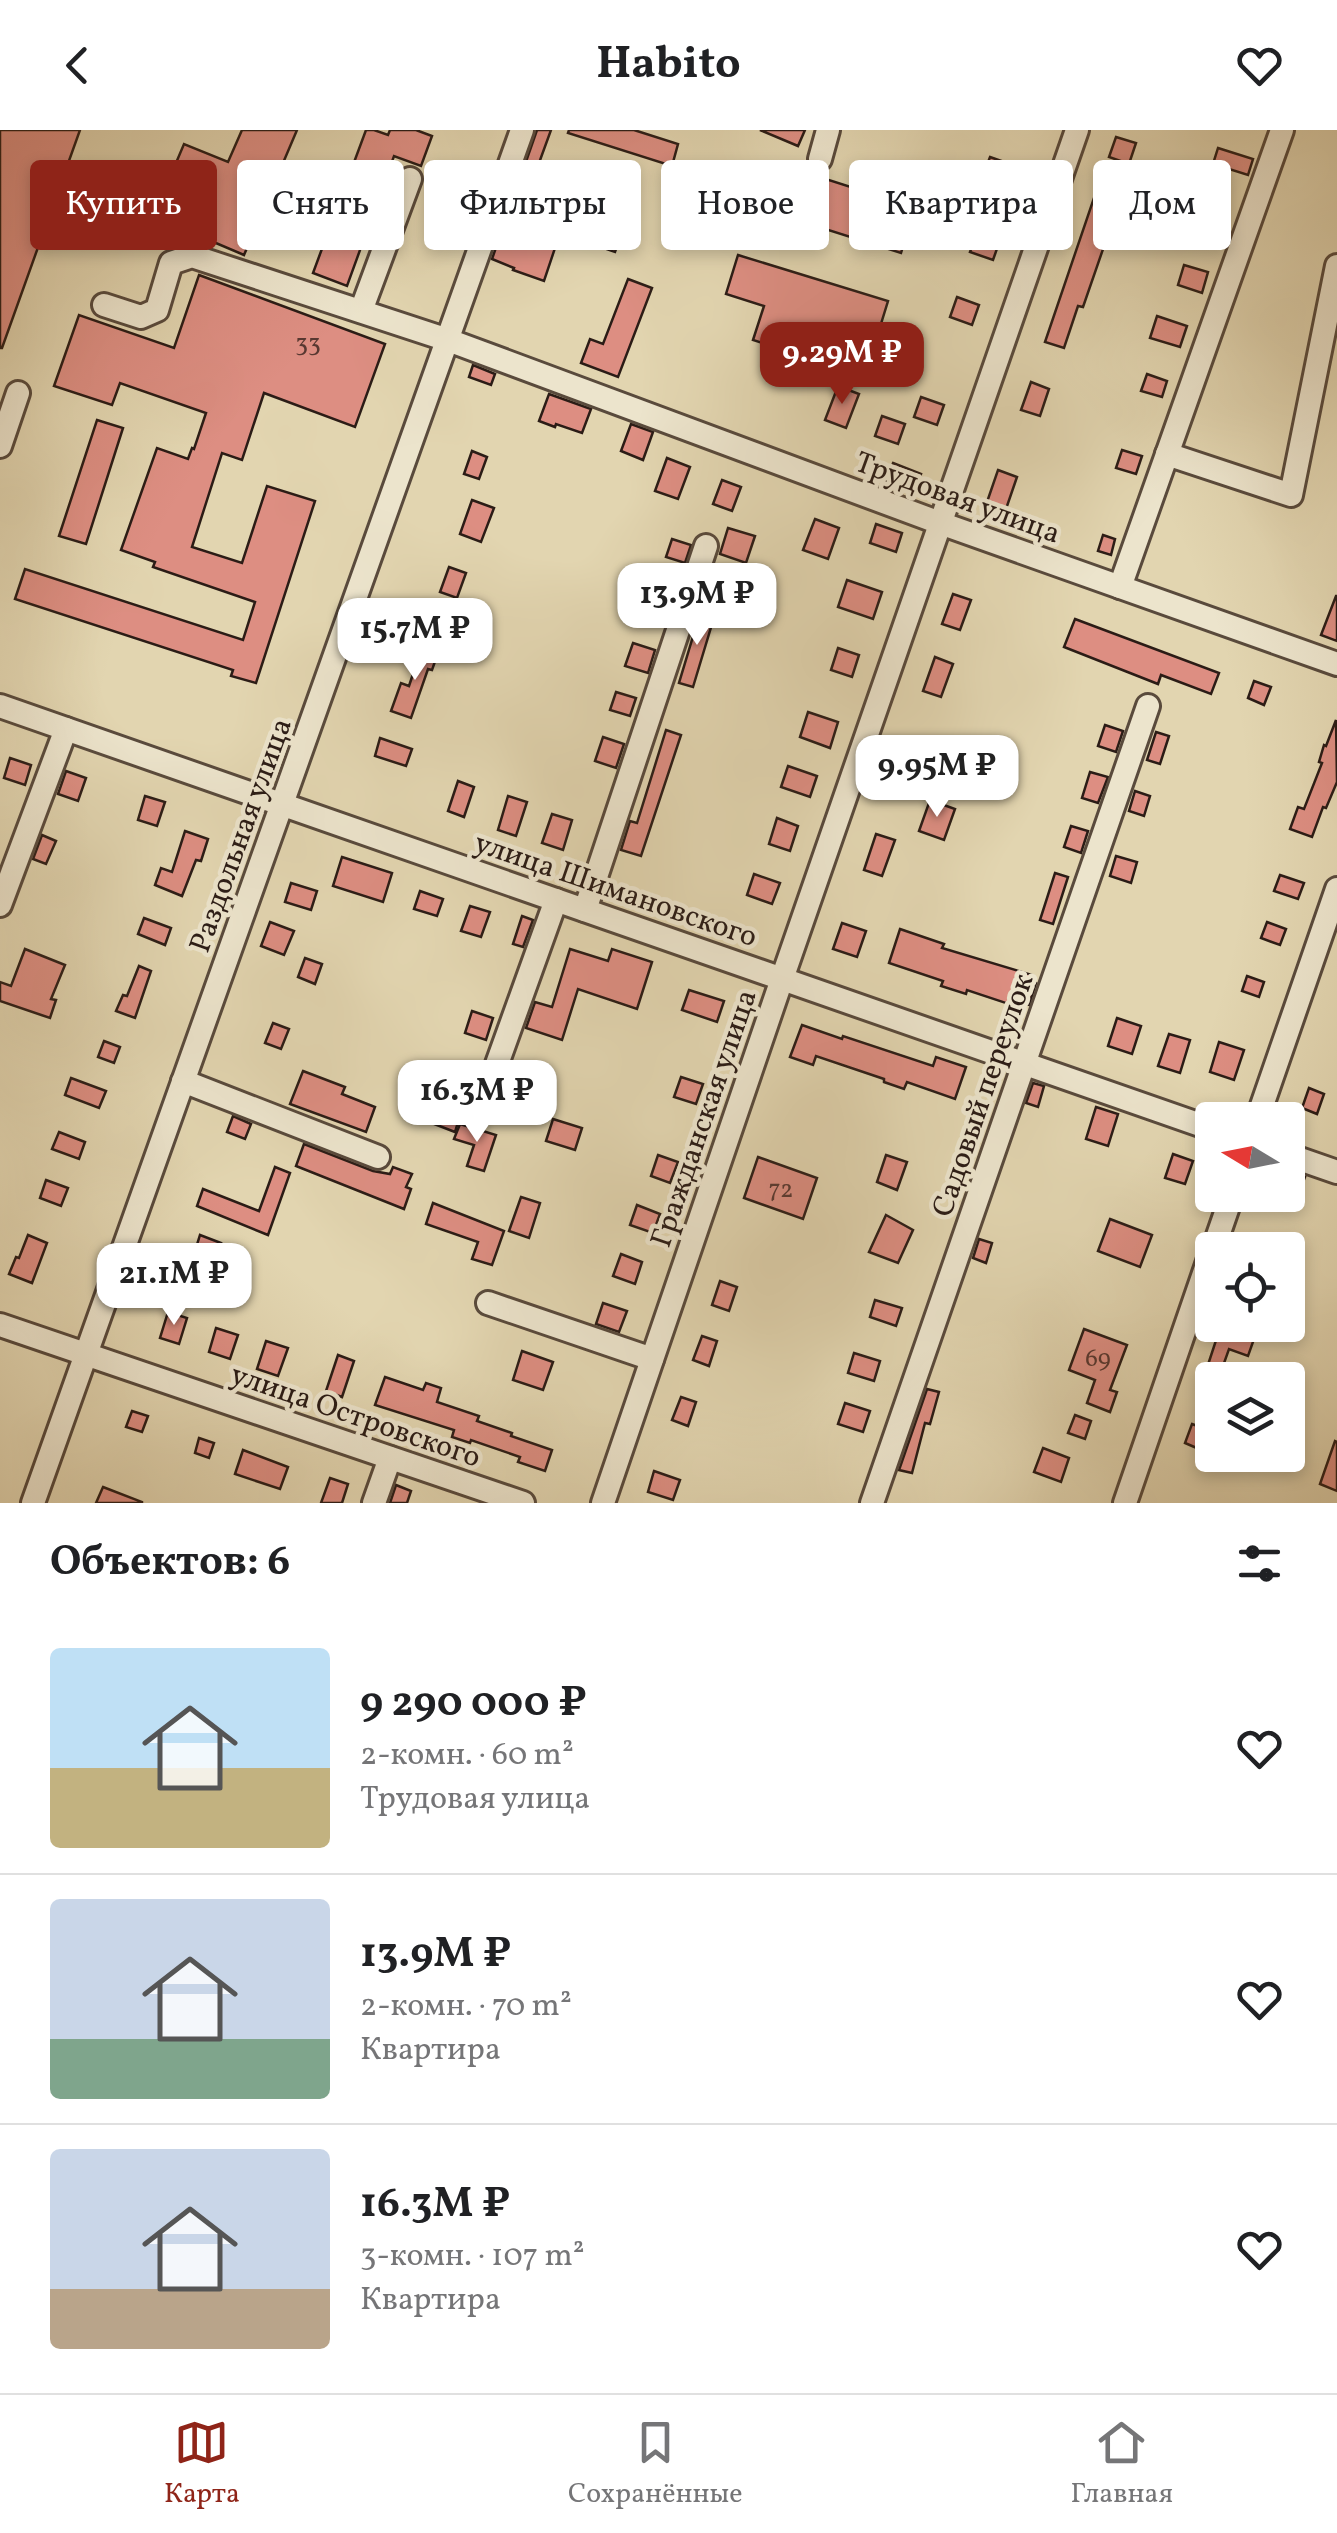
<!DOCTYPE html>
<html lang="ru">
<meta charset="utf-8">
<style>
:root{--surface:#fff;--page:#f2f2f2;--text:#202124;--muted:#757577;--line:#e0e0e0;--accent:#8f2418}
body{margin:0;font-family:Vollkorn,serif;background:var(--page);color:var(--text);height:100vh;display:flex;flex-direction:column;font-size:38px;white-space:nowrap}
*{box-sizing:border-box;margin:0}
p{font-size:32px;color:var(--muted)}
.icon{flex:none;width:55px;height:55px;fill:none;stroke:currentColor;stroke-width:2;stroke-linecap:round;stroke-linejoin:round}
.map{position:relative;height:1373px;overflow:hidden}
.details{display:flex;flex-direction:column;background:var(--surface);flex:1}
.details>*{flex:none}
.top-card{position:absolute;left:30px;top:30px;width:1278px;height:90px;display:flex;gap:20px}
.needle{width:65px;rotate:280deg}
.buttons{position:absolute;left:1195px;top:972px;display:grid;gap:20px}
.buttons a{display:grid;place-items:center;width:110px;height:110px;border-radius:10px;background:var(--surface);box-shadow:0 5px 15px #0003;font-size:50px}
.price{position:absolute;translate:-50% -85px;padding:0 22px;border-radius:20px;background:#fff;color:#222;font-size:32px;line-height:65px;filter:drop-shadow(0 2px 5px #0008)}
.price::after{content:'';position:absolute;left:50%;top:60px;width:30px;height:22px;margin-left:-15px;background:inherit;clip-path:polygon(0 0,100% 0,50% 100%)}
.price.selected{background:var(--accent);color:#fff}
ul{padding:0;list-style:none}
li{display:flex;align-items:center;gap:30px;height:250px;padding:0 50px}
li+li{border-top:2px solid var(--line)}
li span{display:grid;place-items:center;flex:none;width:280px;height:200px;border-radius:10px;color:#555}
li>.icon{margin-inline-start:auto}
span .icon{width:120px;height:120px;fill:#fffc;stroke-width:1}
li b{font-size:42px}
h2{display:flex;justify-content:space-between;align-items:center;height:120px;padding:0 50px;font-size:42px}
.tag{padding:0 35px;border-radius:10px;background:var(--surface);box-shadow:0 5px 15px #0003;font-size:35px;line-height:90px}
.tag.selected{background:var(--accent);color:#fff}
header{display:flex;justify-content:space-between;align-items:center;height:130px;padding:0 50px;background:var(--surface);font-size:45px;font-weight:700}
.tab-bar{display:flex;justify-content:space-around;align-items:center;height:140px;border-top:2px solid var(--line);background:var(--surface);font-size:28px;color:var(--muted)}
.tab-bar a{display:grid;justify-items:center;gap:5px}
.tab-bar .selected{color:var(--accent)}
.map>svg:first-child{display:block}
.building{fill:#dd8e82;stroke:#2b1c16;stroke-width:2.5}
.lines{fill:none;stroke-linecap:round;stroke-linejoin:round}
.minor-casing{stroke:#594a3c;stroke-width:28}
.minor{stroke:#ece4cc;stroke-width:22}
.labels{text-anchor:middle;stroke-width:9;stroke-linejoin:round;paint-order:stroke}
.number-label{font-size:25px;fill:#583831}
.street-label{font-size:30px;fill:#2b1c16;stroke:#ece4cc}
</style>
<header><svg class="icon" aria-label="back" viewBox="0 0 24 24"><path d="M15 5l-7 7 7 7"/></svg>Habito<svg class="icon" aria-label="heart" viewBox="0 0 24 24"><path d="M12 20l-8-8c-3-5 5-10 8-4 3-6 11-1 8 4z"/></svg></header>
<div class="map">
<svg width="1337" height="1373" viewBox="0 0 1337 1373">
<rect width="100%" height="100%" fill="#e2d5b0"/>
<filter id="stains"><feTurbulence type="fractalNoise" baseFrequency=".002" numOctaves="4"/><feColorMatrix values="0 0 0 0 .2 0 0 0 0 .09 0 0 0 0 .02 0 0 0 .5 -.17"/></filter>
<radialGradient id="worn" r=".72"><stop offset=".6" stop-color="#630" stop-opacity="0"/><stop offset="1" stop-color="#630" stop-opacity=".3"/></radialGradient>
<g class="building">
<path d="M0,0H80L2,218H0Z"/>
<path d="M242,0H297L244,125L197,105L203,91L159,73L184,14L228,32Z"/>
<path d="M366,0H374L388,5L390,0H416L432,6L421,36L394,26L347,156L313,143Z"/>
<path d="M537,0H551L531,55L627,88L615,122L560,103L544,151L513,140L514,138L492,129Z"/>
<path d="M569,0H634L678,14L672,36L568,3Z"/>
<path d="M760,0H805L798,16Z"/>
<path d="M1116,7L1136,13L1129,34L1109,27Z"/>
<path d="M1218,18L1253,29L1248,45L1213,34Z"/>
<path d="M990,27L1024,39L1017,60L982,48Z"/>
<path d="M898,34L915,41L902,73L915,77L901,123L768,81L782,35L885,68Z"/>
<path d="M1096,62L1120,70L1083,177L1078,176L1064,218L1045,212Z"/>
<path d="M1209,76L1229,82L1222,105L1202,98Z"/>
<path d="M977,102L1000,110L993,130L970,122Z"/>
<path d="M738,125L888,171L876,210L844,200L833,235L753,210L764,176L726,164Z"/>
<path d="M1184,135L1208,142L1202,163L1178,155Z"/>
<path d="M199,145L385,214L355,297L264,263L242,330L222,323L192,417L242,433L267,356L315,371L256,553L231,546L233,540L15,469L25,439L243,510L255,472L153,437L155,432L121,420L157,318L188,329L192,318L194,319L206,283L120,253L112,275L54,256L79,185L174,218Z"/>
<path d="M628,149L652,158L618,247L581,233L590,209L603,214Z"/>
<path d="M957,167L979,175L972,195L950,187Z"/>
<path d="M1157,186L1187,196L1180,217L1150,208Z"/>
<path d="M473,235L495,244L491,255L469,247Z"/>
<path d="M1147,244L1167,251L1162,267L1141,261Z"/>
<path d="M1031,252L1049,259L1040,286L1021,280Z"/>
<path d="M838,256L859,264L846,298L825,290Z"/>
<path d="M549,264L591,279L582,303L556,294L555,297L539,291Z"/>
<path d="M921,267L944,275L937,295L914,287Z"/>
<path d="M882,286L905,294L898,314L875,306Z"/>
<path d="M97,290L123,298L86,414L59,406Z"/>
<path d="M631,294L653,302L643,330L621,321Z"/>
<path d="M1122,320L1142,326L1136,344L1116,338Z"/>
<path d="M472,321L487,327L479,349L464,344Z"/>
<path d="M667,328L690,337L678,369L655,361Z"/>
<path d="M893,333L921,344L914,361L886,351Z"/>
<path d="M998,340L1017,347L1006,379L987,372Z"/>
<path d="M722,350L741,357L732,381L713,374Z"/>
<path d="M472,370L494,378L481,412L460,404Z"/>
<path d="M815,389L839,398L828,429L803,420Z"/>
<path d="M876,394L902,403L896,422L870,413Z"/>
<path d="M728,398L755,406L746,433L720,424Z"/>
<path d="M1103,405L1115,409L1111,425L1098,421Z"/>
<path d="M672,409L691,415L685,433L666,427Z"/>
<path d="M449,437L466,443L457,468L440,462Z"/>
<path d="M847,450L882,462L873,489L838,477Z"/>
<path d="M650,460L672,467L665,488L643,480Z"/>
<path d="M953,464L971,470L960,500L942,494Z"/>
<path d="M1336,466H1337V511L1321,505Z"/>
<path d="M701,480L715,484L693,557L679,553Z"/>
<path d="M1075,489L1219,543L1211,564L1161,545L1158,554L1064,517Z"/>
<path d="M633,513L655,520L648,543L625,536Z"/>
<path d="M423,514L439,520L432,540L428,539L411,588L391,581L401,553L409,556Z"/>
<path d="M838,518L859,525L852,547L831,540Z"/>
<path d="M935,527L953,534L941,567L923,561Z"/>
<path d="M1254,551L1271,557L1264,575L1248,568Z"/>
<path d="M616,562L636,568L630,586L610,580Z"/>
<path d="M808,582L838,592L830,618L800,607Z"/>
<path d="M1336,590L1337,652L1326,678L1323,677L1312,707L1290,699L1298,677L1304,679L1322,633L1319,632L1324,615L1326,616Z"/>
<path d="M1105,595L1123,601L1116,622L1098,616Z"/>
<path d="M666,600L681,605L641,726L621,720L630,691L637,693Z"/>
<path d="M1156,602L1169,606L1160,634L1147,630Z"/>
<path d="M603,607L624,614L616,638L595,631Z"/>
<path d="M380,608L412,619L406,636L375,626Z"/>
<path d="M10,628L31,635L25,655L4,648Z"/>
<path d="M788,636L817,646L810,667L781,657Z"/>
<path d="M66,641L86,648L78,671L58,664Z"/>
<path d="M1090,642L1108,647L1098,673L1082,668Z"/>
<path d="M458,651L474,657L464,687L448,681Z"/>
<path d="M1135,661L1150,666L1144,686L1129,681Z"/>
<path d="M145,666L165,672L157,696L138,690Z"/>
<path d="M508,666L527,672L516,706L498,700Z"/>
<path d="M930,670L955,679L944,710L919,701Z"/>
<path d="M552,684L572,690L563,720L542,713Z"/>
<path d="M777,688L798,696L790,721L769,714Z"/>
<path d="M1071,696L1088,701L1081,723L1064,717Z"/>
<path d="M185,701L208,709L201,731L196,730L182,766L155,755L161,738L172,742Z"/>
<path d="M876,704L895,710L882,746L864,740Z"/>
<path d="M42,705L56,711L46,734L33,729Z"/>
<path d="M1116,726L1137,732L1131,753L1110,746Z"/>
<path d="M342,727L392,743L383,772L333,756Z"/>
<path d="M1055,743L1068,747L1053,794L1040,790Z"/>
<path d="M754,744L780,753L772,774L747,765Z"/>
<path d="M1280,745L1304,753L1298,769L1274,761Z"/>
<path d="M291,753L317,761L311,780L285,772Z"/>
<path d="M420,761L443,769L437,786L414,779Z"/>
<path d="M470,776L490,782L481,807L461,801Z"/>
<path d="M522,786L533,790L523,817L513,814Z"/>
<path d="M144,788L171,798L165,815L138,804Z"/>
<path d="M270,792L294,801L284,825L261,816Z"/>
<path d="M1267,792L1286,799L1280,815L1261,808Z"/>
<path d="M842,793L866,801L857,827L833,819Z"/>
<path d="M900,799L944,814L942,818L1032,845L1030,851L1036,853L1029,875L1023,873L1021,878L967,860L966,864L941,856L943,851L889,833Z"/>
<path d="M25,819L65,835L51,869L56,870L50,888L0,871V852L11,856Z"/>
<path d="M570,819L608,831L612,819L652,832L637,879L578,859L562,910L526,898L535,872L552,877Z"/>
<path d="M305,828L322,834L315,854L298,847Z"/>
<path d="M139,836L151,841L135,888L116,881L123,865L127,866Z"/>
<path d="M1247,846L1264,852L1259,867L1242,861Z"/>
<path d="M689,860L724,871L717,892L682,880Z"/>
<path d="M472,881L493,888L486,910L465,903Z"/>
<path d="M1117,888L1141,896L1132,924L1108,916Z"/>
<path d="M273,893L289,899L281,919L265,913Z"/>
<path d="M802,895L842,909L843,906L933,936L936,927L966,937L955,969L907,952L904,959L884,952V949L816,926L813,935L790,927Z"/>
<path d="M1169,904L1190,910L1180,943L1158,936Z"/>
<path d="M104,911L120,917L114,933L98,927Z"/>
<path d="M1219,912L1244,920L1234,950L1210,942Z"/>
<path d="M515,934L534,940L527,961L508,955Z"/>
<path d="M303,941L345,957L342,964L375,977L366,1002L290,974Z"/>
<path d="M681,947L703,954L696,974L674,967Z"/>
<path d="M71,948L106,961L99,978L65,965Z"/>
<path d="M1033,953L1044,956L1038,977L1026,973Z"/>
<path d="M1309,958L1324,964L1317,984L1302,978Z"/>
<path d="M437,967L463,975L455,1002L429,992Z"/>
<path d="M1096,977L1118,984L1108,1016L1086,1009Z"/>
<path d="M233,986L251,994L245,1009L227,1002Z"/>
<path d="M553,989L582,998L575,1020L546,1011Z"/>
<path d="M460,994L496,1005L484,1041L467,1036L474,1015L454,1009Z"/>
<path d="M59,1002L85,1012L79,1029L52,1019Z"/>
<path d="M304,1014L373,1041L390,1044L393,1037L412,1044L406,1057L411,1059L404,1079L296,1036Z"/>
<path d="M1173,1024L1193,1031L1185,1054L1165,1048Z"/>
<path d="M658,1025L678,1032L670,1053L651,1046Z"/>
<path d="M886,1025L907,1032L897,1060L877,1052Z"/>
<path d="M758,1027L817,1048L803,1089L744,1068Z"/>
<path d="M275,1037L290,1043L268,1105L197,1076L203,1059L259,1081Z"/>
<path d="M1288,1041L1305,1047L1298,1065L1288,1061Z"/>
<path d="M46,1050L68,1058L61,1076L40,1068Z"/>
<path d="M521,1067L540,1073L529,1108L509,1101Z"/>
<path d="M433,1073L504,1101L492,1135L472,1129L478,1112L426,1094Z"/>
<path d="M637,1075L660,1084L653,1103L630,1095Z"/>
<path d="M886,1085L913,1100L898,1133L869,1122Z"/>
<path d="M1110,1089L1152,1105L1140,1137L1098,1121Z"/>
<path d="M28,1105L47,1113L32,1153L9,1144L16,1127L19,1128Z"/>
<path d="M200,1105L221,1113L214,1132L210,1130L197,1165L183,1160Z"/>
<path d="M979,1109L992,1113L986,1133L973,1128Z"/>
<path d="M621,1124L642,1132L635,1154L613,1146Z"/>
<path d="M720,1151L737,1157L729,1181L712,1175Z"/>
<path d="M875,1170L902,1178L896,1196L870,1187Z"/>
<path d="M603,1173L627,1181L619,1202L596,1194Z"/>
<path d="M168,1182L187,1188L179,1214L160,1208Z"/>
<path d="M1221,1195H1259L1248,1226L1229,1219L1218,1250H1203Z"/>
<path d="M216,1198L238,1205L230,1229L209,1222Z"/>
<path d="M1084,1199L1127,1215L1110,1260L1117,1262L1110,1282L1087,1273L1095,1250L1069,1240Z"/>
<path d="M702,1206L717,1211L709,1236L693,1230Z"/>
<path d="M266,1211L288,1218L278,1246L257,1239Z"/>
<path d="M522,1221L553,1232L543,1260L513,1250Z"/>
<path d="M854,1223L880,1231L874,1251L848,1243Z"/>
<path d="M338,1225L354,1231L342,1267L326,1261Z"/>
<path d="M385,1247L423,1260L426,1253L441,1258L437,1272L479,1286L477,1291L512,1303L511,1306L552,1320L545,1341L518,1332L520,1327L471,1310L470,1313L452,1307L454,1300L375,1275Z"/>
<path d="M927,1259L939,1262L930,1294L925,1293L912,1343L899,1340Z"/>
<path d="M681,1267L696,1272L688,1296L672,1290Z"/>
<path d="M845,1273L870,1281L863,1302L838,1294Z"/>
<path d="M132,1281L148,1286L142,1302L126,1297Z"/>
<path d="M1075,1285L1091,1291L1085,1309L1068,1303Z"/>
<path d="M1192,1294L1206,1299L1199,1319L1185,1313Z"/>
<path d="M199,1308L214,1313L209,1328L195,1323Z"/>
<path d="M1335,1311L1337,1312V1361L1320,1354Z"/>
<path d="M1043,1318L1069,1328L1061,1352L1034,1342Z"/>
<path d="M243,1320L288,1337L280,1359L235,1344Z"/>
<path d="M654,1341L680,1350L673,1370L648,1362Z"/>
<path d="M330,1348L348,1354L342,1373H321Z"/>
<path d="M396,1355L411,1361L407,1373H390Z"/>
<path d="M103,1357L142,1372V1373H96Z"/>
</g>
<g class="lines">
<defs>
<g id="minor">
<path d="M820,29L828,0"/>
<path d="M104,175L141,187L157,180L171,133L192,126L448,210L940,393L1337,534"/>
<path d="M361,181L410,49"/>
<path d="M0,316L18,263"/>
<path d="M1167,324L1291,365L1337,136"/>
<path d="M1120,457L1282,0"/>
<path d="M0,576L1212,999"/>
<path d="M0,775L66,599"/>
<path d="M585,780L706,416"/>
<path d="M183,951L378,1027"/>
<path d="M479,984L556,770"/>
<path d="M1257,990L1337,759"/>
<path d="M1288,1025L1337,1042"/>
<path d="M1213,1120L1232,1065"/>
<path d="M488,1173L652,1229"/>
<path d="M0,1195L523,1373"/>
<path d="M33,1373L522,0"/>
<path d="M374,1373L390,1328"/>
<path d="M603,1373L782,849L1077,0"/>
<path d="M872,1373L1148,576"/>
<path d="M1125,1373L1212,1120"/>
</g>
</defs>
<use href="#minor" class="minor-casing"/>
<use href="#minor" class="minor"/>
</g>
<g class="labels">
<g class="number-label">
<text x="308" y="221">33</text>
<text x="781" y="1067">72</text>
<text x="1098" y="1236">69</text>
</g>
<g class="street-label">
<text transform="translate(958 367) rotate(20)" y="10">Трудовая улица</text>
<text transform="translate(240 705) rotate(-70)" y="10">Раздольная улица</text>
<text transform="translate(616 759) rotate(19)" y="10">улица Шимановского</text>
<text transform="translate(982 965) rotate(-71)" y="10">Садовый переулок</text>
<text transform="translate(703 988) rotate(-71)" y="10">Гражданская улица</text>
<text transform="translate(356 1285) rotate(19)" y="10">улица Островского</text>
</g>
</g>
<rect width="100%" height="100%" filter="url(#stains)"/>
<rect width="100%" height="100%" fill="url(#worn)"/>
</svg>
<div class="buttons">
<a><svg class="needle" viewBox="-14 -14 28 28"><path d="M0-13l5 13h-10z" fill="#e53935"/><path d="M0 13l5-13h-10z" fill="#757577"/></svg></a>
<a><svg class="icon" aria-label="locate" viewBox="0 0 24 24"><circle cx="12" cy="12" r="6"/><path d="M12 2v4M12 18v4M2 12h4M18 12h4"/></svg></a>
<a><svg class="icon" aria-label="layers" viewBox="0 0 24 24"><path d="M12 4l9 5-9 5-9-5zM3 14l9 5 9-5"/></svg></a>
</div>
<b class="price selected" style="left:842px;top:277px">9.29M ₽</b>
<b class="price" style="left:697px;top:518px">13.9M ₽</b>
<b class="price" style="left:415px;top:553px">15.7M ₽</b>
<b class="price" style="left:937px;top:690px">9.95M ₽</b>
<b class="price" style="left:477px;top:1015px">16.3M ₽</b>
<b class="price" style="left:174px;top:1198px">21.1M ₽</b>
<div class="top-card">
<a class="tag selected">Купить</a>
<a class="tag">Снять</a>
<a class="tag">Фильтры</a>
<a class="tag">Новое</a>
<a class="tag">Квартира</a>
<a class="tag">Дом</a>
</div>
</div>
<section class="details">
<h2>Объектов: 6<svg class="icon" aria-label="filters" viewBox="0 0 24 24"><path d="M4 7h16M4 17h16"/><circle cx="9" cy="7" r="2"/><circle cx="15" cy="17" r="2"/></svg></h2>
<ul>
<li><span style="background:linear-gradient(#bfe0f5 60%,#c2b280 0)"><svg class="icon" aria-label="home" viewBox="0 0 24 24"><path d="M3 11l9-7 9 7M6 9v11h12V9"/></svg></span><div><b>9 290 000 ₽</b><p>2-комн. · 60 m²</p><p>Трудовая улица</p></div><svg class="icon" aria-label="heart" viewBox="0 0 24 24"><path d="M12 20l-8-8c-3-5 5-10 8-4 3-6 11-1 8 4z"/></svg></li>
<li><span style="background:linear-gradient(#c9d6e8 70%,#7fa58c 0)"><svg class="icon" aria-label="home" viewBox="0 0 24 24"><path d="M3 11l9-7 9 7M6 9v11h12V9"/></svg></span><div><b>13.9M ₽</b><p>2-комн. · 70 m²</p><p>Квартира</p></div><svg class="icon" aria-label="heart" viewBox="0 0 24 24"><path d="M12 20l-8-8c-3-5 5-10 8-4 3-6 11-1 8 4z"/></svg></li>
<li><span style="background:linear-gradient(#c9d6e8 70%,#b9a48a 0)"><svg class="icon" aria-label="home" viewBox="0 0 24 24"><path d="M3 11l9-7 9 7M6 9v11h12V9"/></svg></span><div><b>16.3M ₽</b><p>3-комн. · 107 m²</p><p>Квартира</p></div><svg class="icon" aria-label="heart" viewBox="0 0 24 24"><path d="M12 20l-8-8c-3-5 5-10 8-4 3-6 11-1 8 4z"/></svg></li>
</ul>
</section>
<nav class="tab-bar">
<a class="selected"><svg class="icon" aria-label="map" viewBox="0 0 24 24"><path d="M3 6l6-2 6 2 6-2v14l-6 2-6-2-6 2zM9 4v14M15 6v14"/></svg>Карта</a>
<a><svg class="icon" aria-label="saved" viewBox="0 0 24 24"><path d="M7 4h10v16l-5-4-5 4z"/></svg>Сохранённые</a>
<a><svg class="icon" aria-label="home" viewBox="0 0 24 24"><path d="M3 11l9-7 9 7M6 9v11h12V9"/></svg>Главная</a>
</nav>
